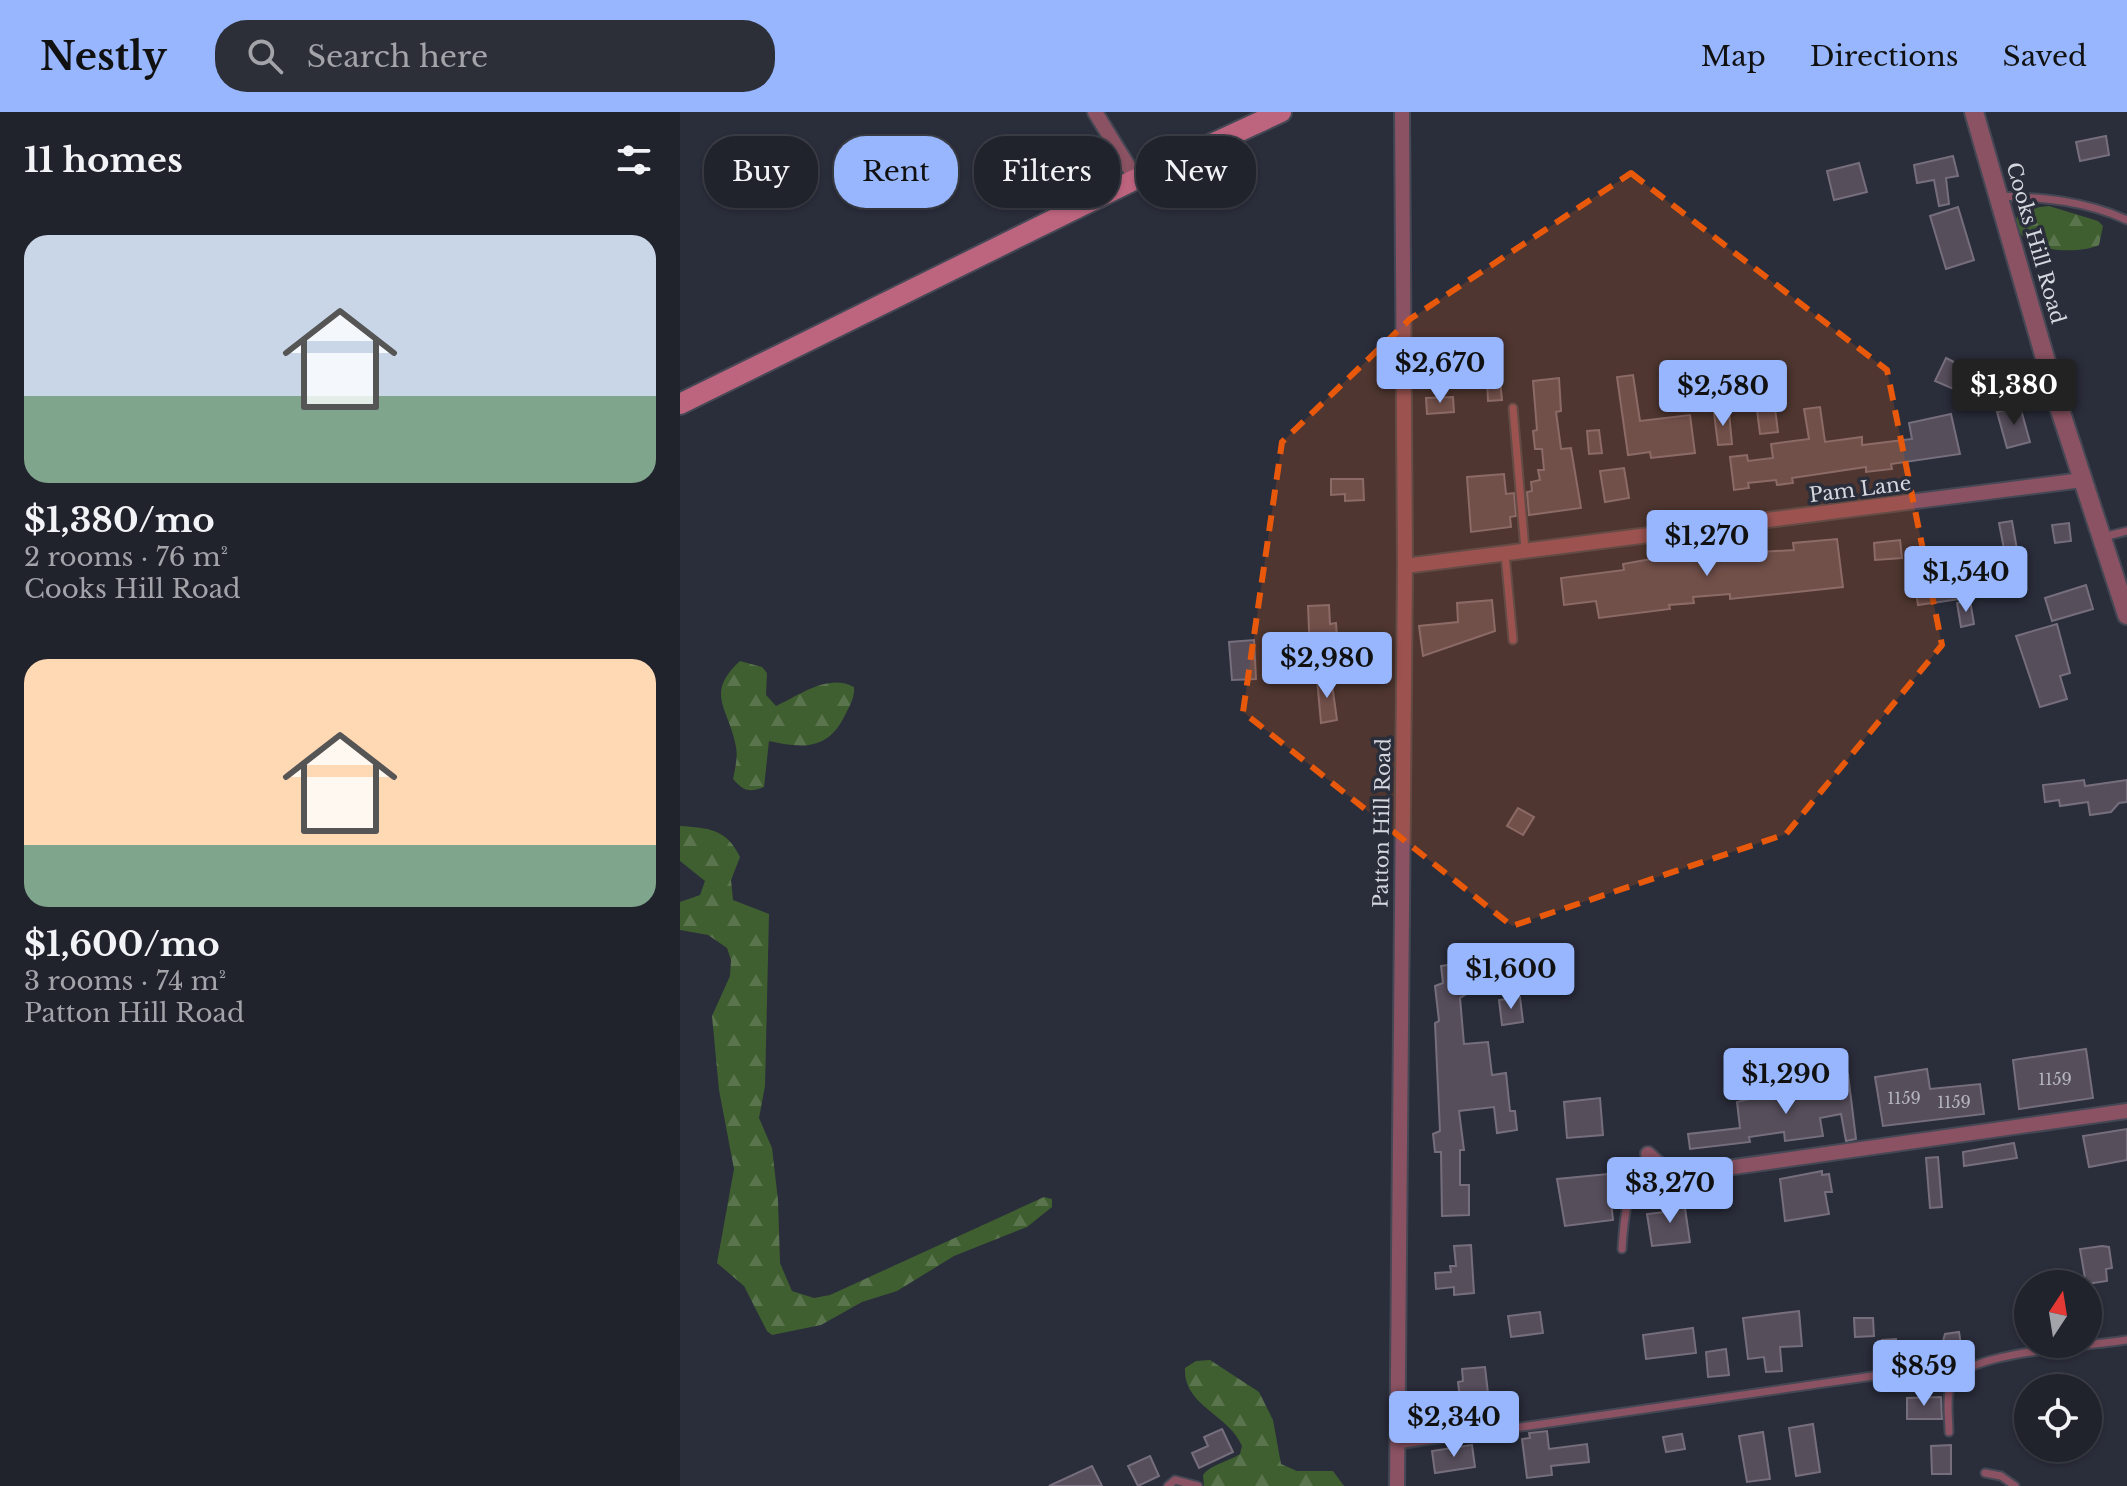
<!DOCTYPE html>
<meta charset="utf-8">
<style>
:root{--surface:#20222c;--page:#2d2f38;--text:#f1f3f6;--muted:#a2a4a9;--line:#3d3f48;--accent:#97b6fd}
body{margin:0;font-family:"Libre Baskerville",serif;background:var(--page);color:var(--text);height:100vh;display:flex;flex-direction:column;font-size:30px;white-space:nowrap}
*{box-sizing:border-box;margin:0}
p{font-size:26px;color:var(--muted)}
.icon{flex:none;width:44px;height:44px;fill:none;stroke:currentColor;stroke-width:2;stroke-linecap:round;stroke-linejoin:round}
.map{position:relative;flex:1;overflow:hidden}
.drawer{display:flex;flex-direction:column;background:var(--surface);width:680px}
.drawer>*{flex:none}
.guide{position:absolute;left:24px;top:24px;width:760px;height:72px;display:flex;gap:16px}
.needle{width:52px;rotate:12deg}
.controls{position:absolute;left:1334px;top:1158px;display:grid;gap:16px}
.controls a{display:grid;place-items:center;width:88px;height:88px;border-radius:50%;background:var(--surface);box-shadow:0 2px 6px #0004,0 0 0 2px var(--line);font-size:40px}
.price{position:absolute;translate:-50% -68px;padding:0 18px;border-radius:8px;background:var(--accent);color:#111;font-size:26px;line-height:52px;filter:drop-shadow(0 2px 4px #0008)}
.price::after{content:'';position:absolute;left:50%;top:48px;width:24px;height:18px;margin-left:-12px;background:inherit;clip-path:polygon(0 0,100% 0,50% 100%)}
.price.active{background:#222;color:#fff}
ul{padding:0;list-style:none}
li{display:grid;align-content:center;gap:16px;height:424px;padding:0 24px}
li span{display:grid;place-items:center;height:248px;border-radius:24px;color:#555}
li>.icon{margin-inline-start:auto}
span .icon{width:144px;height:144px;fill:#fffc;stroke-width:1}
li b{font-size:34px}
h2{display:flex;justify-content:space-between;align-items:center;height:96px;padding:0 24px;font-size:34px}
.pill{padding:0 28px;border-radius:32px;background:var(--surface);box-shadow:0 2px 6px #0004,0 0 0 2px var(--line);font-size:28px;line-height:72px}
.pill.active{background:var(--accent);color:#111}
header{display:flex;align-items:center;gap:48px;box-sizing:border-box;height:112px;padding:0 40px;background:var(--accent);color:#111}
header strong{font-size:38px}
nav{display:flex;gap:44px;margin-inline-start:auto;font-size:28px}
.search{width:560px;height:72px;background:var(--page);display:flex;align-items:center;gap:20px;box-sizing:border-box;padding:0 28px;border-radius:32px;color:var(--muted);font-size:30px}
main{display:flex;flex:1;min-height:0}
.map>svg:first-child{display:block}
.forest{fill:url(#forest-firs)}
.building{fill:#564e5b;stroke:#766e7c;stroke-width:2}
.lines{fill:none;stroke-linecap:round;stroke-linejoin:round}
.service-casing{stroke:#454854;stroke-width:11}
.minor-casing{stroke:#454854;stroke-width:18}
.tertiary-casing{stroke:#454854;stroke-width:22}
.secondary-casing{stroke:#454854;stroke-width:24}
.service{stroke:#8a5262;stroke-width:7}
.minor{stroke:#8a5262;stroke-width:14}
.tertiary{stroke:#8a5262;stroke-width:18}
.secondary{stroke:#bd647f;stroke-width:20}
.marked{fill:#e8590c;fill-opacity:0.2;stroke:#e8590c;stroke-width:6;stroke-dasharray:16 10;stroke-linejoin:round}
.labels{text-anchor:middle;stroke-width:7;stroke-linejoin:round;paint-order:stroke}
.number-label{font-size:16px;fill:#b5b5be}
.street-label{font-size:20px;fill:#d5d7df;stroke:#2a2d3a}
</style>
<header>
<strong>Nestly</strong>
<div class="search"><svg class="icon" aria-label="search" viewBox="0 0 24 24"><circle cx="10" cy="10" r="6"/><path d="M15 15l6 6"/></svg>Search here</div>
<nav><a>Map</a><a>Directions</a><a>Saved</a></nav>
</header>
<main>
<section class="drawer">
<h2>11 homes<svg class="icon" aria-label="filters" viewBox="0 0 24 24"><path d="M4 7h16M4 17h16"/><circle cx="9" cy="7" r="2"/><circle cx="15" cy="17" r="2"/></svg></h2>
<ul>
<li><span style="background:linear-gradient(#c9d6e8 65%,#7fa58c 0)"><svg class="icon" aria-label="home" viewBox="0 0 24 24"><path d="M3 11l9-7 9 7M6 9v11h12V9"/></svg></span><div><b>$1,380/mo</b><p>2 rooms · 76 m²</p><p>Cooks Hill Road</p></div></li>
<li><span style="background:linear-gradient(#ffd9b3 75%,#7fa58c 0)"><svg class="icon" aria-label="home" viewBox="0 0 24 24"><path d="M3 11l9-7 9 7M6 9v11h12V9"/></svg></span><div><b>$1,600/mo</b><p>3 rooms · 74 m²</p><p>Patton Hill Road</p></div></li>
</ul>
</section>
<div class="map">
<svg width="1447" height="1374" viewBox="0 0 1447 1374">
<defs>
<pattern id="forest-firs" width="22" height="20" patternUnits="userSpaceOnUse" patternTransform="scale(2)"><rect width="22" height="20" fill="#3f5f30"/><path d="M5 1l3.5 6h-7zM16 11l3.5 6h-7z" fill="#5a754e"/></pattern>
</defs>
<rect width="100%" height="100%" fill="#2a2d3a"/>
<g class="forest">
<path d="M1369,94L1418,109L1423,114L1419,133C1397,143 1341,141 1335,110C1340,95 1355,96 1369,94Z"/>
<path d="M60,549L82,555L87,561L86,583L96,594C120,583 148,561 174,575C175,586 169,595 164,605C147,639 121,636 89,629L84,675C68,681 64,679 53,667C55,657 58,645 56,635C49,596 24,582 60,549Z"/>
<path d="M0,714C29,716 47,717 60,745L51,768L53,788L89,802L85,974L79,1006L92,1036L98,1088L100,1151L112,1179L134,1186L150,1183L364,1085L372,1087V1095L347,1115L274,1144L217,1179L182,1190L141,1213L92,1223L87,1219L64,1174L37,1151L54,1057L39,978L32,904L50,864L51,848L47,836L28,823L0,818V790L20,783L25,769L0,749Z"/>
<path d="M530,1248L579,1280L593,1308L601,1352L617,1359H653L664,1374H524L523,1363C531,1352 548,1350 560,1342L562,1334C549,1302 503,1294 505,1256L516,1249Z"/>
</g>
<g class="building">
<path d="M1426,24L1429,43L1400,49L1396,30Z"/>
<path d="M1273,44L1278,64L1266,66L1269,92L1259,94L1254,68L1237,71L1234,53Z"/>
<path d="M1179,51L1187,80L1154,88L1147,59Z"/>
<path d="M1278,95L1294,148L1266,157L1250,104Z"/>
<path d="M1266,246L1300,263L1290,284L1255,269Z"/>
<path d="M1024,254L1027,286L1002,289L998,257Z"/>
<path d="M953,263L960,309L1010,303L1015,341L971,346L970,340L948,343L937,265Z"/>
<path d="M879,266L881,299L876,300L881,337L891,336L901,396L849,403L847,380L852,379L851,370L860,368L858,358H864L862,337H855L853,319L857,318L853,269Z"/>
<path d="M820,268L822,288L808,289L807,269Z"/>
<path d="M773,285L774,300L747,302L746,286Z"/>
<path d="M1340,294L1350,330L1327,336L1317,300Z"/>
<path d="M1140,295L1145,330L1182,325V333L1232,327L1229,311L1271,302L1280,342L1211,352L1212,357L1186,360V355L1112,366L1113,371L1097,373L1096,368L1068,371L1069,376L1054,378L1050,345L1067,343L1068,349L1093,346L1091,332L1129,327L1124,297Z"/>
<path d="M1095,296L1098,320L1080,322L1077,298Z"/>
<path d="M1049,300L1052,332L1038,333L1034,301Z"/>
<path d="M919,318L922,341L909,342L907,319Z"/>
<path d="M944,356L949,386L925,390L920,359Z"/>
<path d="M824,362L826,382L834,381L836,404L830,405L831,415L791,420L787,365Z"/>
<path d="M651,367H683L684,388L665,389V382L651,383Z"/>
<path d="M1332,409L1342,466L1330,468L1319,411Z"/>
<path d="M1389,411L1391,429L1375,431L1372,413Z"/>
<path d="M1157,427L1163,475L1050,487V482L1013,485L1014,491L989,493L990,497L919,506L916,489L884,493L881,466L944,458L943,452L1021,438L1079,434V440L1114,438L1113,431Z"/>
<path d="M1220,428L1222,446L1195,448L1194,431Z"/>
<path d="M1284,467L1287,486L1238,493L1235,473Z"/>
<path d="M1406,473L1413,497L1372,509L1365,486Z"/>
<path d="M812,488L815,519L743,544L739,514L778,510L777,491Z"/>
<path d="M1290,488L1294,512L1281,515L1277,491Z"/>
<path d="M649,493L650,512L656,511L657,526L650,527L651,539L630,540L628,494Z"/>
<path d="M1377,512L1390,561L1380,564L1387,587L1360,595L1336,524Z"/>
<path d="M574,528L576,567L552,568L549,530Z"/>
<path d="M651,565L657,608L641,611L637,567Z"/>
<path d="M1404,668L1405,674L1447,668V690L1439,691L1431,700L1410,703L1408,690L1380,694L1379,688L1365,690L1363,673Z"/>
<path d="M838,696L854,705L843,723L827,714Z"/>
<path d="M780,851L788,881L780,886L784,932L808,930L812,963L826,961L830,999H835L837,1018L817,1021L814,995L779,999L784,1038H780V1073H789V1103L762,1104L761,1040H755L753,1022L760,1019L755,911L759,909L755,874L763,871L761,854Z"/>
<path d="M840,885L843,910L822,913L819,888Z"/>
<path d="M1406,937L1413,986L1339,997L1333,948Z"/>
<path d="M1247,957L1250,977L1300,972L1304,1002L1203,1014L1195,965Z"/>
<path d="M1168,962L1176,1027L1166,1029L1161,1002L1140,1006L1143,1024L1105,1029L1104,1020L1069,1025L1070,1030L1010,1037L1008,1022L1060,1016L1057,990L1098,980L1157,972L1156,964Z"/>
<path d="M920,986L923,1023L887,1026L884,990Z"/>
<path d="M1447,1017V1048L1409,1055L1403,1024Z"/>
<path d="M1334,1031L1337,1046L1284,1054L1283,1040Z"/>
<path d="M1258,1045L1262,1095L1250,1096L1246,1046Z"/>
<path d="M1142,1059V1063L1149,1062L1152,1080H1145L1149,1102L1105,1109L1100,1067Z"/>
<path d="M928,1062L933,1108L885,1114L877,1067Z"/>
<path d="M1003,1083L1010,1130L972,1134L967,1102L993,1099L991,1085Z"/>
<path d="M791,1133L794,1181L774,1183V1175L756,1177L755,1161L771,1160L770,1154H776L774,1134Z"/>
<path d="M1422,1134L1429,1135L1432,1156L1426,1157L1427,1169L1406,1172L1400,1137Z"/>
<path d="M1119,1199L1122,1234L1100,1235L1102,1259L1086,1260L1084,1245L1068,1247L1063,1206Z"/>
<path d="M860,1200L863,1221L831,1225L828,1204Z"/>
<path d="M1174,1206H1193L1194,1224L1175,1225Z"/>
<path d="M1013,1216L1016,1241L966,1247L963,1223Z"/>
<path d="M1279,1220L1284,1252L1270,1255L1263,1229L1265,1222Z"/>
<path d="M1216,1227L1217,1249H1203L1202,1228Z"/>
<path d="M1046,1237L1049,1263L1028,1265L1026,1240Z"/>
<path d="M805,1255L811,1307L794,1309L792,1287L780,1286L778,1270L783,1269L782,1257Z"/>
<path d="M1261,1285L1262,1307H1227V1286Z"/>
<path d="M1133,1312L1140,1360L1116,1364L1109,1316Z"/>
<path d="M542,1317L553,1340L519,1356L512,1341L528,1334L524,1325Z"/>
<path d="M867,1319L869,1337L907,1332L909,1350L871,1354L872,1363L847,1366L842,1327L850,1326L849,1321Z"/>
<path d="M1083,1320L1090,1367L1067,1370L1059,1324Z"/>
<path d="M1002,1322L1005,1337L986,1340L983,1325Z"/>
<path d="M792,1333L795,1355L755,1361L752,1339Z"/>
<path d="M1271,1333V1362H1252L1251,1334Z"/>
<path d="M470,1344L479,1364L458,1374L448,1354Z"/>
<path d="M412,1354L422,1374H369Z"/>
</g>
<g class="lines">
<defs>
<g id="service">
<path d="M1321,84C1366,86 1406,89 1447,108"/>
<path d="M833,296L845,438"/>
<path d="M1423,425L1447,419"/>
<path d="M825,442L833,528"/>
<path d="M942,1137C944,1102 948,1072 968,1042"/>
<path d="M1269,1320C1269,1303 1264,1278 1276,1265C1298,1239 1411,1234 1447,1228"/>
<path d="M717,1333L1207,1262"/>
<path d="M1305,1361L1321,1364L1335,1374"/>
<path d="M488,1374L495,1368L518,1374"/>
</g>
<g id="minor">
<path d="M415,0L456,67"/>
<path d="M725,454L1402,368"/>
<path d="M968,1042L983,1056L1026,1059L1447,999"/>
<path d="M717,1374L725,454L722,0"/>
</g>
<path id="tertiary" d="M1294,0L1380,298L1447,503"/>
<path id="secondary" d="M0,292L456,67L601,0"/>
</defs>
<use href="#service" class="service-casing"/>
<use href="#minor" class="minor-casing"/>
<use href="#tertiary" class="tertiary-casing"/>
<use href="#secondary" class="secondary-casing"/>
<use href="#service" class="service"/>
<use href="#minor" class="minor"/>
<use href="#tertiary" class="tertiary"/>
<use href="#secondary" class="secondary"/>
</g>
<path class="marked" d="M951,61L1207,258L1262,533L1106,722L832,814L563,600L602,330L730,207Z"/>
<g class="labels">
<g class="number-label">
<text x="1375" y="973">1159</text>
<text x="1224" y="992">1159</text>
<text x="1274" y="996">1159</text>
</g>
<g class="street-label">
<text transform="translate(1356 131) rotate(74)" y="7">Cooks Hill Road</text>
<text transform="translate(1180 377) rotate(-7)" y="7">Pam Lane</text>
<text transform="translate(702 711) rotate(-89)" y="7">Patton Hill Road</text>
</g>
</g>
</svg>
<div class="controls">
<a><svg class="needle" viewBox="-14 -14 28 28"><path d="M0-13l5 13h-10z" fill="#e53935"/><path d="M0 13l5-13h-10z" fill="#a2a4a9"/></svg></a>
<a><svg class="icon" aria-label="locate" viewBox="0 0 24 24"><circle cx="12" cy="12" r="6"/><path d="M12 2v4M12 18v4M2 12h4M18 12h4"/></svg></a>
</div>
<b class="price" style="left:760px;top:293px">$2,670</b>
<b class="price active" style="left:1334px;top:315px">$1,380</b>
<b class="price" style="left:1043px;top:316px">$2,580</b>
<b class="price" style="left:1027px;top:466px">$1,270</b>
<b class="price" style="left:1286px;top:502px">$1,540</b>
<b class="price" style="left:647px;top:588px">$2,980</b>
<b class="price" style="left:831px;top:899px">$1,600</b>
<b class="price" style="left:1106px;top:1004px">$1,290</b>
<b class="price" style="left:990px;top:1113px">$3,270</b>
<b class="price" style="left:1244px;top:1296px">$859</b>
<b class="price" style="left:774px;top:1347px">$2,340</b>
<div class="guide">
<a class="pill">Buy</a>
<a class="pill active">Rent</a>
<a class="pill">Filters</a>
<a class="pill">New</a>
</div>
</div>
</main>
